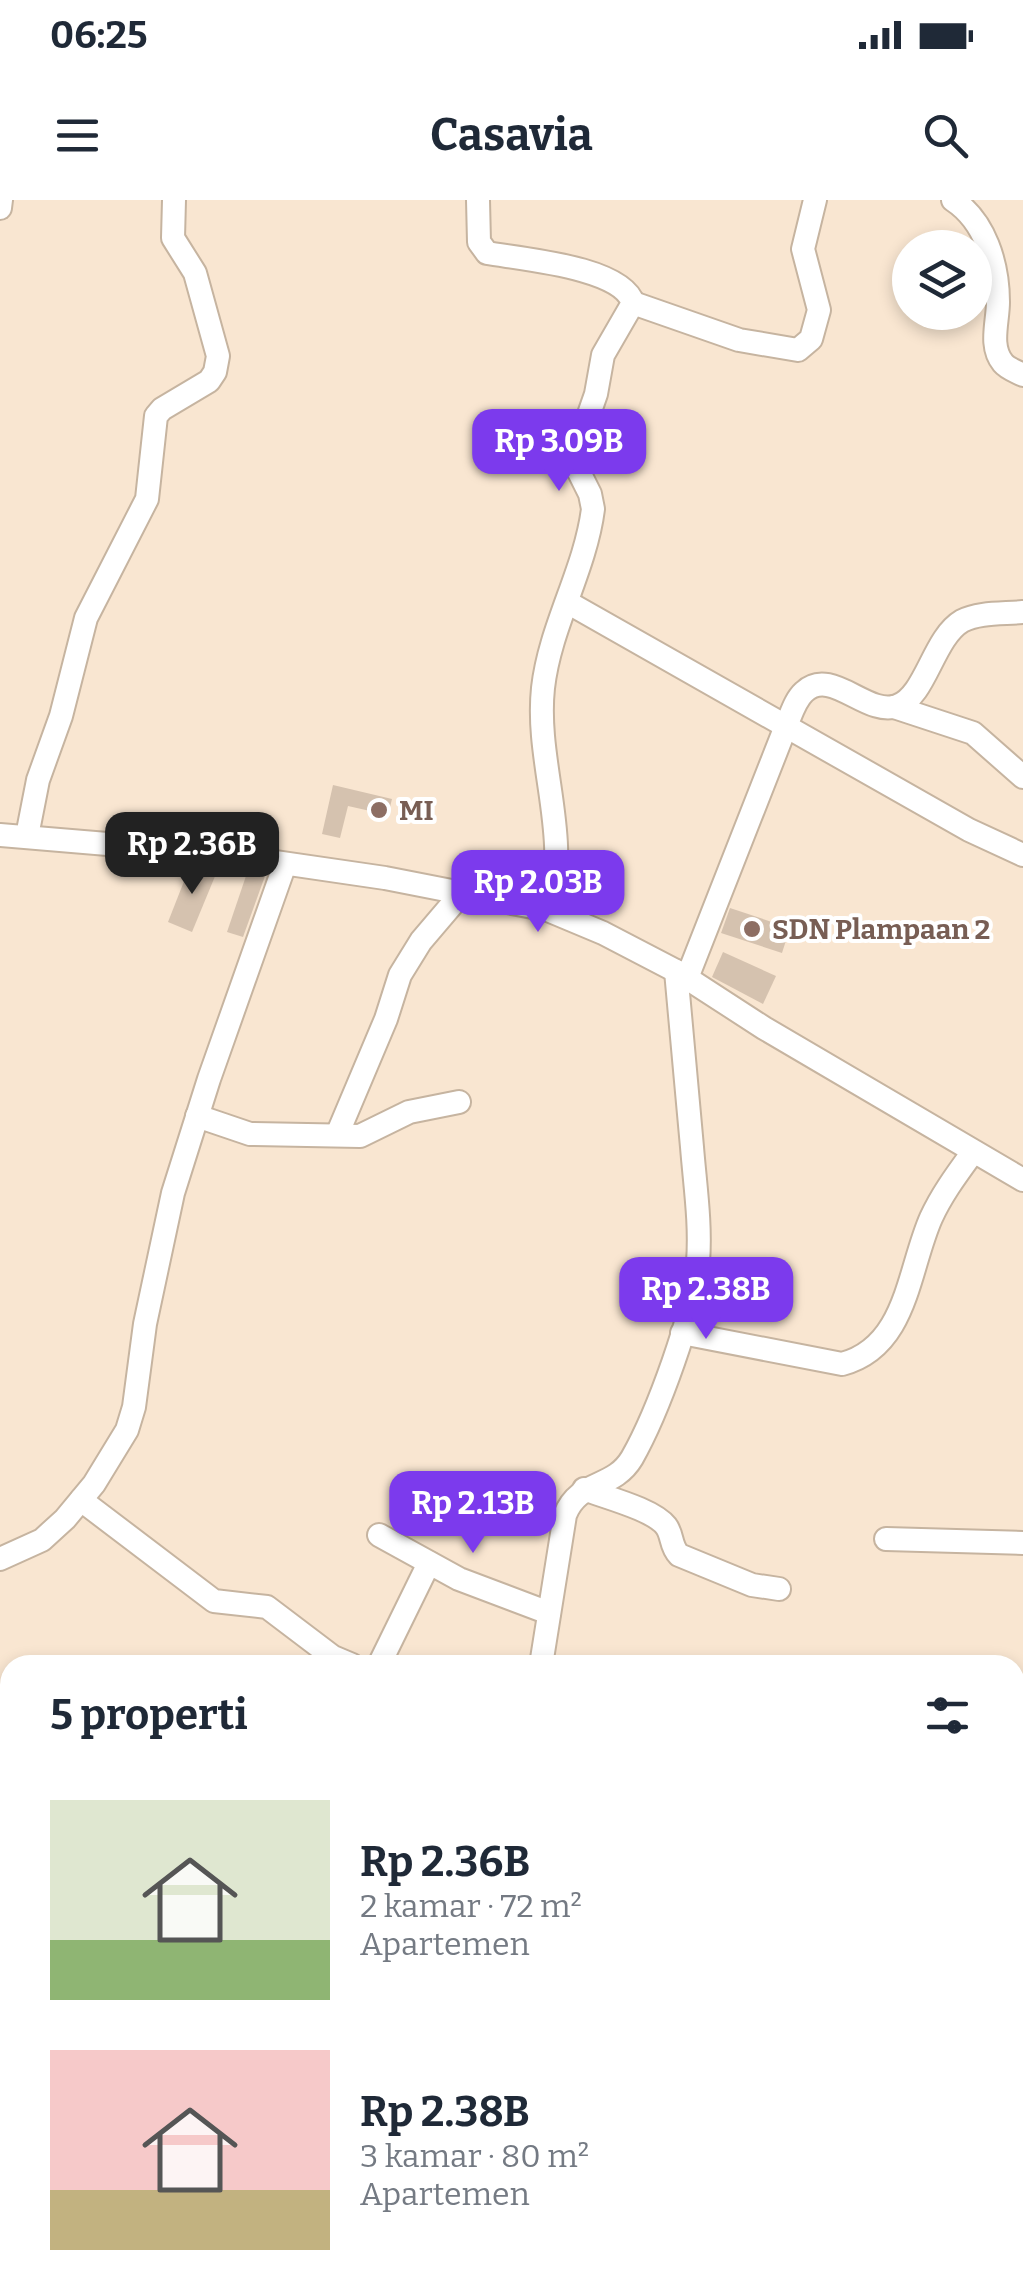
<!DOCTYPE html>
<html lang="id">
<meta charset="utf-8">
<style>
:root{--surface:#fff;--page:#f2f2f3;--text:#1f2937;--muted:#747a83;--accent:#7c3aed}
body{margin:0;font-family:Bitter,serif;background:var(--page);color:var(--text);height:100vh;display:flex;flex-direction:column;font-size:38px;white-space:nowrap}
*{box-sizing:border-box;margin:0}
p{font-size:32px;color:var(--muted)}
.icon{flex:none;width:55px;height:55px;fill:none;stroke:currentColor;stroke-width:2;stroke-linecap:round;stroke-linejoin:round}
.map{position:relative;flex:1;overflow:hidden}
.sheet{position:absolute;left:0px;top:1455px;width:1025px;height:640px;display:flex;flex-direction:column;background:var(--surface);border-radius:30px 30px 0 0;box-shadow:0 5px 15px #0003}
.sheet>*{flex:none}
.buttons{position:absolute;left:892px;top:30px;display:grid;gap:20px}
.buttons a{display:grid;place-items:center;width:100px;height:100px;border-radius:50%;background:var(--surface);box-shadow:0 5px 15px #0003;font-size:50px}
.price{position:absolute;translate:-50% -85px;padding:0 22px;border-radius:20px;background:var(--accent);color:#fff;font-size:32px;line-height:65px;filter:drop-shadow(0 2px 5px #0008)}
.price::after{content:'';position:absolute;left:50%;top:60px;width:30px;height:22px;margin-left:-15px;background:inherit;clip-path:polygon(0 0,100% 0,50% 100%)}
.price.on{background:#222;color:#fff}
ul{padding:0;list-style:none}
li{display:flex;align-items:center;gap:30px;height:250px;padding:0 50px}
li span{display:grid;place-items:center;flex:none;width:280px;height:200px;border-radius:0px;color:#555}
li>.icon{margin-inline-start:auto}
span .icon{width:120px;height:120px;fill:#fffc;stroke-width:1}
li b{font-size:42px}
h2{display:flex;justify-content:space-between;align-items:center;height:120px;padding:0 50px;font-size:42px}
.status{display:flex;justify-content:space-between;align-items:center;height:70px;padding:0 50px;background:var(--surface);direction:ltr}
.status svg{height:28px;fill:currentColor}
header{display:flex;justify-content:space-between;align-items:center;height:130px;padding:0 50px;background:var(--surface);font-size:45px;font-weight:700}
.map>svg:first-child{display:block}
.building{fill:#d5c2af}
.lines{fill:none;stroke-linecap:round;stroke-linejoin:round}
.minor-casing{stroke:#c6b4a0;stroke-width:26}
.minor{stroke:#fff;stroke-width:22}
.education-dot{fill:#8d6e63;stroke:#fff;stroke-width:4}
.labels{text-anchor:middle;stroke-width:8;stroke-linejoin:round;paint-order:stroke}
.education-label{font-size:28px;font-weight:bold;fill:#785e54;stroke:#fff;text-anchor:start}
</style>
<div class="status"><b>06:25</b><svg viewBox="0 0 49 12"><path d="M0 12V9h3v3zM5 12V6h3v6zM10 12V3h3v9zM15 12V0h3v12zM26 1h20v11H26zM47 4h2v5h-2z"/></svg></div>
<header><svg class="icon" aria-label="menu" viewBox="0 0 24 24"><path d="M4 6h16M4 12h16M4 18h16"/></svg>Casavia<svg class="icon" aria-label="search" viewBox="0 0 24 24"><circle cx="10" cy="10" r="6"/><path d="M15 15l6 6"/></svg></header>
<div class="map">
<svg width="1023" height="2095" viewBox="0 0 1023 2095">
<rect width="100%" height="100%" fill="#f9e6d1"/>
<g class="building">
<path d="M333,585L392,599L388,615L348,606L340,638L322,634Z"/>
<path d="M190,666L218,669L192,732L168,722Z"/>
<path d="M247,673L265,676L243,737L227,732Z"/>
<path d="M730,708L790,728L782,753L721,733Z"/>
<path d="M723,752L776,776L763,804L712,777Z"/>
</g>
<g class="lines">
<defs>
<g id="minor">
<path d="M478,0L479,42L487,53C521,59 622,67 633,103L603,155L596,194L573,260L590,294L593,309C585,371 550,426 543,488C535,563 572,638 548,710"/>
<path d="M953,0C985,21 998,64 998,102C998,122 989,146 1003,163C1008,169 1016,171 1023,175"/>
<path d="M0,8L1,0"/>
<path d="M633,103L739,140L798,150L811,139L819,110L803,49L815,0"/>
<path d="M567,402L969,630L1023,655"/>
<path d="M894,507L973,533L1023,577"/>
<path d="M0,635L214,653L385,678L548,710L603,733L676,771L764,828L1023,980"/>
<path d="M27,636L38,580L61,516L86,418L147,299L156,216L162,209L209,181L215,172L218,156L195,73L173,38L174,0"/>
<path d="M687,778L786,526C791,515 795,500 804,492C831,466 867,517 897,506C926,496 933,438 962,421C979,412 1004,414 1023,412"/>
<path d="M197,916L250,934L360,936L409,912L459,902"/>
<path d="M337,935L386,819L400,775L421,741L461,694"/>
<path d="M682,1133L842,1164C907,1147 908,1070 931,1018C942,994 957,974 973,952"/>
<path d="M584,1289C604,1297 653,1309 666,1326C673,1335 670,1346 679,1355L752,1385L779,1389"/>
<path d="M81,1300L214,1401L267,1407L333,1457L352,1465"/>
<path d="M379,1335L459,1379L549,1413"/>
<path d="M886,1339L1023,1343"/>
<path d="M0,1359L42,1340L65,1319L94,1284L127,1230L134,1207L145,1124L173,993L209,879L285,664"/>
<path d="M379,1465L429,1363"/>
<path d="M541,1465L565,1315C579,1279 613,1290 632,1258C657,1214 695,1112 698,1062C701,1024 695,985 692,947C687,888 681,830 676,771"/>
<path d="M1015,1597L1023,1599"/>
<path d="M6,2095L16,2085"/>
<path d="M194,2095L199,2085"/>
</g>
</defs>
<use href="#minor" class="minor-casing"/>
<use href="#minor" class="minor"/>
</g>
<g class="education-dot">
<circle cx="379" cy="610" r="10"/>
<circle cx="752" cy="729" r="10"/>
</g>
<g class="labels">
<g class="education-label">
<text x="399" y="620">MI</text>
<text x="772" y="739">SDN Plampaan 2</text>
</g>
</g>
</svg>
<div class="buttons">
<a><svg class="icon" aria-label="layers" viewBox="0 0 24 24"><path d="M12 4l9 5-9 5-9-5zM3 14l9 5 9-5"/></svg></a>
</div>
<b class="price" style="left:559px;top:294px">Rp 3.09B</b>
<b class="price on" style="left:192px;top:697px">Rp 2.36B</b>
<b class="price" style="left:538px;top:735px">Rp 2.03B</b>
<b class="price" style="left:706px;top:1142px">Rp 2.38B</b>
<b class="price" style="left:473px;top:1356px">Rp 2.13B</b>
<section class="sheet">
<h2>5 properti<svg class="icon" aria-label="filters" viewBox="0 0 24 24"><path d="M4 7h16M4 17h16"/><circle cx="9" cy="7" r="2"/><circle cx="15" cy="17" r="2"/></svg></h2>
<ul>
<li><span style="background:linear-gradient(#dfe7d0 70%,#8fb573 0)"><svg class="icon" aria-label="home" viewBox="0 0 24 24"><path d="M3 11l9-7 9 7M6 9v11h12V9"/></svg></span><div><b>Rp 2.36B</b><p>2 kamar · 72 m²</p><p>Apartemen</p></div></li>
<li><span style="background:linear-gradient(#f6c9c9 70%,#c2b280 0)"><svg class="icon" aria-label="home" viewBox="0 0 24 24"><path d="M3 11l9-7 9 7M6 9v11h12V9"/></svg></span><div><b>Rp 2.38B</b><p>3 kamar · 80 m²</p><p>Apartemen</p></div></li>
</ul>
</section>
</div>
